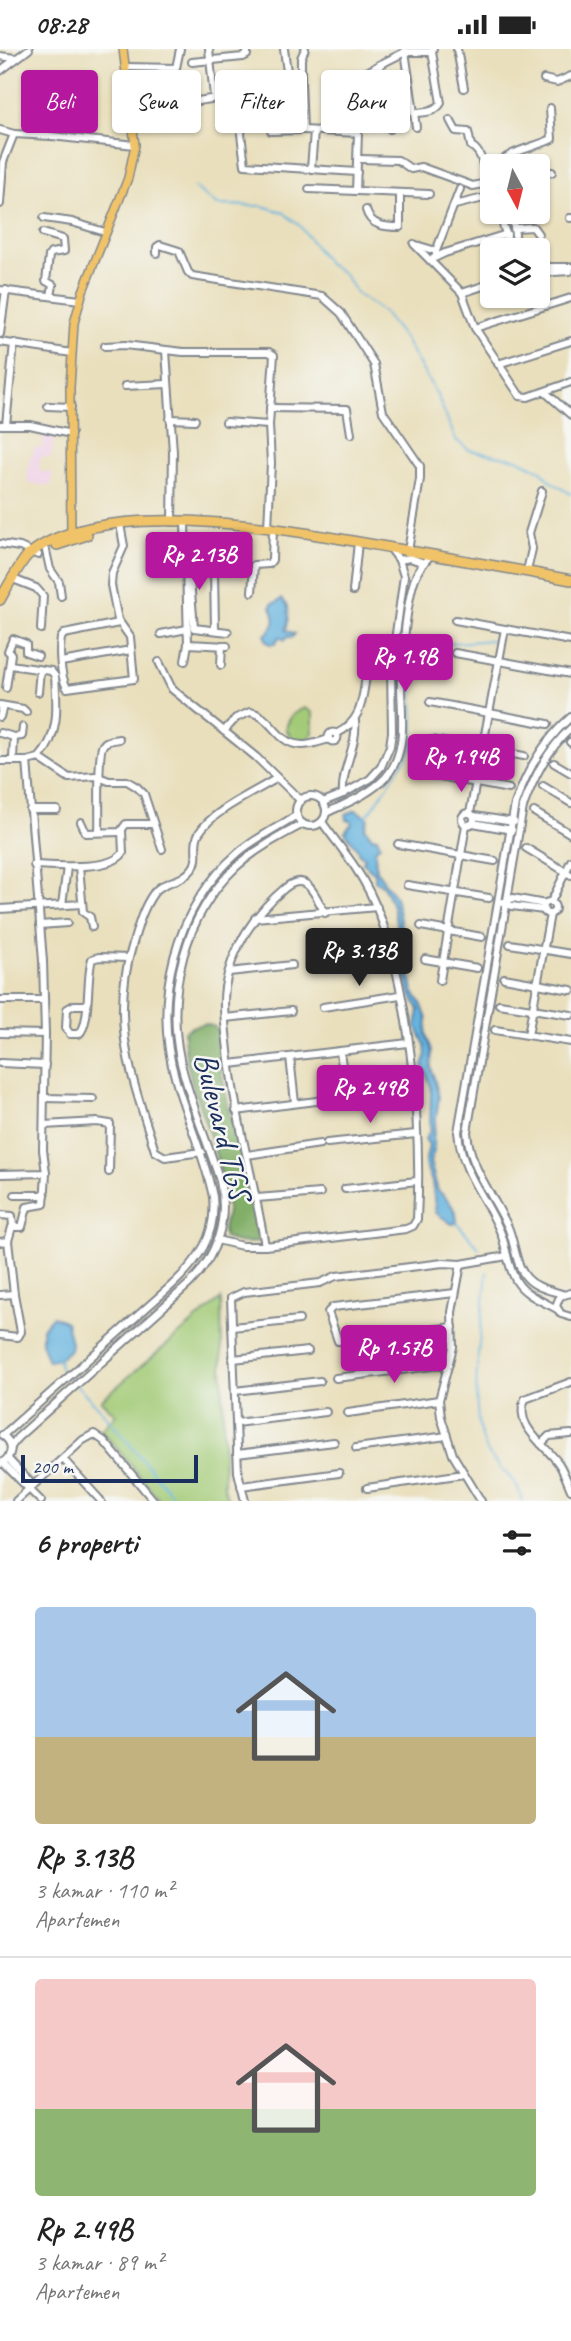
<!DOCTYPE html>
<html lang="id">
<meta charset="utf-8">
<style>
:root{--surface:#fff;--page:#f6f6f6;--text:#222;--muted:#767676;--line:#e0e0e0;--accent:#b5179e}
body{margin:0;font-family:Caveat,sans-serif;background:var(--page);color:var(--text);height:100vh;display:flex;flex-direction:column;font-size:26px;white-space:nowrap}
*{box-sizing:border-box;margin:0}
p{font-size:23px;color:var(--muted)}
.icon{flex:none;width:38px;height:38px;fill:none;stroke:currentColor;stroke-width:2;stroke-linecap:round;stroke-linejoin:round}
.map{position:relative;height:1452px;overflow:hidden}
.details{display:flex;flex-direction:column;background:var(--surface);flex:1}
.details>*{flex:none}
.hud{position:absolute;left:21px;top:21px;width:530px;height:63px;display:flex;gap:14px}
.needle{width:46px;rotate:173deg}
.controls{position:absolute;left:480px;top:105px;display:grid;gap:14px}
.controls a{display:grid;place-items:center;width:70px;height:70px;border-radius:7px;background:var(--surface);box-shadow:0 2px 5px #0004;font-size:35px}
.scale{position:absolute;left:21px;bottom:18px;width:177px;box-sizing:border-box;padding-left:7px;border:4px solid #1b2f5e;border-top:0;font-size:19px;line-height:24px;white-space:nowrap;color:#1b2f5e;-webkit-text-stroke:5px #f6f6f2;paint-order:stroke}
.price{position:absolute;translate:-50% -60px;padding:0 16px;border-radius:7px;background:var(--accent);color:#fff;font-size:23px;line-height:46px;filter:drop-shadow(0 2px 4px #0008)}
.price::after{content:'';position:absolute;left:50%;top:42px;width:21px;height:16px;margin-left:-10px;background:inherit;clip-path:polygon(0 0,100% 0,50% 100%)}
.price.active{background:#222;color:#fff}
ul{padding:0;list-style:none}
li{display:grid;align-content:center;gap:14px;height:371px;padding:0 35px}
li+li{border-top:2px solid var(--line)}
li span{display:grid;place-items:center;height:217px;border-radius:7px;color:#555}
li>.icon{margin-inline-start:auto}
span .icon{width:126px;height:126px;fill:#fffc;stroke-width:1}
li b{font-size:30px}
h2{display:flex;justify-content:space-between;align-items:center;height:84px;padding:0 35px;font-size:30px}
.tag{padding:0 24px;border-radius:7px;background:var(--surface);box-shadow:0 2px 5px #0004;font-size:24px;line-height:63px}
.tag.active{background:var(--accent);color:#fff}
.status{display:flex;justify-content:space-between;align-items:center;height:49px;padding:0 35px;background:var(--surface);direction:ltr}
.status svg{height:19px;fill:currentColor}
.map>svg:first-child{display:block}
.built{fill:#efd0e6}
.green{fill:#a3cb77;stroke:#5f7d6a;stroke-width:2}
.forest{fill:#82af68;stroke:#4e6f63;stroke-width:2}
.water{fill:#65b3de;stroke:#40719e;stroke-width:2}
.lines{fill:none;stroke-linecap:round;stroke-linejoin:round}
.stream{stroke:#65b3de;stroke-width:2}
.minor-casing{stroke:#82878d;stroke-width:10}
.major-casing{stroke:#82878d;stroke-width:10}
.highway-casing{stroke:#82878d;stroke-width:12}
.minor{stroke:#fff;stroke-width:6}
.major{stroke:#f0c369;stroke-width:7}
.highway{stroke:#f0c369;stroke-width:9}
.labels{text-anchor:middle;stroke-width:5;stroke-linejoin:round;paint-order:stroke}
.street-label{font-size:33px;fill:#1b2f5e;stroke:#f6f6f2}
</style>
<div class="status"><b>08:28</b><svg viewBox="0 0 49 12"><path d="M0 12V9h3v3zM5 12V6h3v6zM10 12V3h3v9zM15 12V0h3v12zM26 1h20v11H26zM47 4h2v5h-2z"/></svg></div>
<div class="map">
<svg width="571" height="1452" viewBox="0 0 571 1452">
<rect width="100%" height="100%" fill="#f6f6f2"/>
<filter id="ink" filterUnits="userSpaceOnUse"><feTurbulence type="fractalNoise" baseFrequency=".0143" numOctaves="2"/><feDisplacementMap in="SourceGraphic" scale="14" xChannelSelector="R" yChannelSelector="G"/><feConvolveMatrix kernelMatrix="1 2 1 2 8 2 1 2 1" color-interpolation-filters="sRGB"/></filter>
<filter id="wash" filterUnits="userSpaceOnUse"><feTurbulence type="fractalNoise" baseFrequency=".00686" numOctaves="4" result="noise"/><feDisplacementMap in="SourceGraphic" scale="28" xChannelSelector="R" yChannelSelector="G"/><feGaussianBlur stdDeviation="1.57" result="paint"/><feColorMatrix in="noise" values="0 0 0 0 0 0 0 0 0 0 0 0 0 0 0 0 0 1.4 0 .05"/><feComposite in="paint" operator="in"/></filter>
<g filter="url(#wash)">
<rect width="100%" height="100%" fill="#e9dfbc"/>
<path class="built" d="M44,382L55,383L51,409L41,408L39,422L53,424L51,437L27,434L30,406H33L34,398L42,399Z"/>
<g class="green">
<path d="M305,659L313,664V684L307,691L292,690L286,680C289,667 293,664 305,659Z"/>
<path d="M221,1250L224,1438L228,1452H161L101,1381L116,1366L101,1351Z"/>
</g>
<path class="forest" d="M206,975L215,978L218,983L221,1021L231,1071L244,1115L259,1192C247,1196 237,1193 224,1189C221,1180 226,1171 227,1162C228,1154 225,1143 223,1135C214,1084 184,1034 184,982L194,977Z"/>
<g class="water">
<path d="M282,550L288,557L289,569L286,581L295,585L291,589L288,587L285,591L279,588L275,595H270L266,592L265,586C276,577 277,570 271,558L272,555Z"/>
<path d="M356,761L368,769L365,779L373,789L377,788L380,796L375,801L376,821L395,848L397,855L413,942L421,954L427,970L426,985L432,1002L431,1018L439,1048L433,1089L434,1102L430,1113L438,1142C448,1149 457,1161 457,1174L452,1175L436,1164L432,1133L425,1115L429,1096L425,1090L430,1082L431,1038L423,1017L426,1006L425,996L416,977L419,961L408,940L393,857L383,837L375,831V824L363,814L365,809L358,804V801L345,783L352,774L351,771H347L346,765Z"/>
<path d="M53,1267L66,1273L71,1294L70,1301L59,1310L48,1312L42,1296V1279Z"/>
</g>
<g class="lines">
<g class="stream">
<path d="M194,138L217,156L262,157L283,163L300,177L328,215L343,224L357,245L383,263L405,291L437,346L456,391L469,401L517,410L540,421L553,434L571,445"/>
<path d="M366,767L371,762L412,700L414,688L413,635L415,608L418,597L492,591"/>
<path d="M457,1174L479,1199"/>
<path d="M487,1223C483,1271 467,1350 484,1395C492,1418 519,1428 522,1452"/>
<path d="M59,1310L60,1319L100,1360L177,1452"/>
</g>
</g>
</g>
<g filter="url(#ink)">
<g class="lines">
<defs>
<g id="minor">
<path d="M209,0L214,48"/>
<path d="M284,0L289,38"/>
<path d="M457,0L464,39"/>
<path d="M405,2L416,78"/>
<path d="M0,7L15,9"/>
<path d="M192,13L243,8L247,6V0"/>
<path d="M126,18L176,19L180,0"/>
<path d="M0,22L29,0"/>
<path d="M544,30L557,33L571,27"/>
<path d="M301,33L303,81L358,84L356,142"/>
<path d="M239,44L244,66L241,85L245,116L357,123"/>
<path d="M355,51L357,29L379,16"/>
<path d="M132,62L296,37L301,33V9L305,0"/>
<path d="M414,64C425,63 435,64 441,54L432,3"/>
<path d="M450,71L456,82L468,83L471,97C483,103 484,121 487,134"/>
<path d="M390,80L379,16L405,3H432L433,0"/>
<path d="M0,81L14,85"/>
<path d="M271,82L303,81"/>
<path d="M359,110L398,111L411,120L421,118L473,137L492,133"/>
<path d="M497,117C507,102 536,98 552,90L550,59"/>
<path d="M311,119L314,83"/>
<path d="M537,126L552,123"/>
<path d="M309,140L429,145"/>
<path d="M0,155L3,113L14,85L51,87L135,96"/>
<path d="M455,156L492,147"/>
<path d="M366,161C370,177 385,178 400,178V144"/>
<path d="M499,163L511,201"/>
<path d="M512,163L517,201"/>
<path d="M44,169L72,173L105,183"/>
<path d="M570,169H571"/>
<path d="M516,179L533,178L538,185"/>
<path d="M43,184L63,190L64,202L51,204L49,207L46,232L53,236L51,247"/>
<path d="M414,195L462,244L475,279L520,347L528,348L571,333"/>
<path d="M416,196L436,202"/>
<path d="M157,204V198L160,196L179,202L188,223L192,227L322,247L341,264L374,315L383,363L420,417V430L408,502"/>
<path d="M436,208V202L460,140"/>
<path d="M430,211L445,204L507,185"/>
<path d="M537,218H571"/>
<path d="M537,224L570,222"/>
<path d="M0,241L80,251"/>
<path d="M462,244L492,234"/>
<path d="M475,279L571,249"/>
<path d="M0,285L6,241"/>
<path d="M0,293L72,304"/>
<path d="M105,297L125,296L183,303H269L274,306L269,376L271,414L268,479"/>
<path d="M166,302L173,403L172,473"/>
<path d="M498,315L571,292"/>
<path d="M125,337L167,335"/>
<path d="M545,343L571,366"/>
<path d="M48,357L71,358"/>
<path d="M270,359L347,360L351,385"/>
<path d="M170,370L195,371"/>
<path d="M226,373L269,376"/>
<path d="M0,376H30L71,385"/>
<path d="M6,376L14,294"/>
<path d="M185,472L188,595L185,612"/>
<path d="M0,495L20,498L38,506"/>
<path d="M46,502L50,520L59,533L61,547"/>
<path d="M188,507L194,579L228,583"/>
<path d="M399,511L410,509L424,514"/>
<path d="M187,520H209L214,522L215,580"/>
<path d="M527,522L532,500L529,484L542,442"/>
<path d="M13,530L36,539L43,547L41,580"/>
<path d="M353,542L358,493"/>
<path d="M252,543L254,516L269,515L272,511L273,479"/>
<path d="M455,571L571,592"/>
<path d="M119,574L64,585L61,589C59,603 60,626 67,639L134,630L130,588L118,571L111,536L112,524L124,497L120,475"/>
<path d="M161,585L187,580"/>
<path d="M188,595L227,597"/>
<path d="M455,604L571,625"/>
<path d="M61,613L131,601"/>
<path d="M159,613L172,640L256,708L301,752"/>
<path d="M10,616L51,622L55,627C57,656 60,686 39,709"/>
<path d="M221,616L222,596"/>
<path d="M6,639L11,605L8,602L13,590L26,595V603L38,607"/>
<path d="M38,643L40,621"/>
<path d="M430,653L548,675"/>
<path d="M0,656L23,660L26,663"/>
<path d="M0,668L3,657"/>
<path d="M224,682L236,669L250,663C270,666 276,691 295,695C306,698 318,693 329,690"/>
<circle cx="333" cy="688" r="4.5"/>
<path d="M0,684L14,688L13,711"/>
<path d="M336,685C370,669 360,636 371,607L378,603L393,604"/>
<path d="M14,688L22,687L23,678"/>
<path d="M432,691L524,707"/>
<path d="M570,693L571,694"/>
<path d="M0,712H27L39,709L69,729L96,727L109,732H127L137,738L144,745L162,800"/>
<path d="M554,714L571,724"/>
<path d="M418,723L509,740"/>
<path d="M543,737L571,754"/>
<path d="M343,745C341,720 358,696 355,672"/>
<circle cx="311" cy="762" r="15"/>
<path d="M323,753L343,745L370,730L381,718L390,697L392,683L391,620L404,527L399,511L390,499"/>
<path d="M30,761H57"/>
<path d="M534,763L571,785"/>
<circle cx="468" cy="770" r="6"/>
<path d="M326,764C347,754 370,745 386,728C410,700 400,662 401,629C402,606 407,547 416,527C419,519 425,512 432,505"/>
<path d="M470,764L505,580"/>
<path d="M474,767L514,773"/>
<path d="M81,773L86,784L120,783L126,775H152"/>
<path d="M322,773C339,797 357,817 370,844C410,925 422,1080 417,1170L413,1177L406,1180L265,1197C254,1131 235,1068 228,1002C226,981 222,959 225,938C232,898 255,864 285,839C308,821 315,847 325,864"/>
<path d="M473,774L512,781"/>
<path d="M99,783C100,768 97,705 103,696C106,691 113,691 119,690"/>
<path d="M398,795L495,812"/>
<path d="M526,799L571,826"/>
<path d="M34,816C55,817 111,822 123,804L122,782"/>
<path d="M79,817L83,863L90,868L92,878"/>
<path d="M407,836L489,849"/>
<circle cx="549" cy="859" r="6"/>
<path d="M502,853L512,857L544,861"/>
<path d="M505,853L513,849L545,855"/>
<path d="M551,853L571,812"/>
<path d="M62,856L67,818"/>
<path d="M0,860L82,855"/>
<path d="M255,869L377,858"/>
<path d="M40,876L67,874"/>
<path d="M421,877L482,888"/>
<path d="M510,895L571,905"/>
<path d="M425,910L477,919"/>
<path d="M312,912L392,904"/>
<path d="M229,923L292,916"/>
<path d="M504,929L571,941"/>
<path d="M440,931L466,776"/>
<path d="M0,951H43"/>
<path d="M499,955L571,966"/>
<path d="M86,956H74L67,960L66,979L70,985H79C91,975 86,928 92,910L99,908L128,909"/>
<path d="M323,958L400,946"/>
<path d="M225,969L291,962"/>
<path d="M495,981L571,993"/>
<path d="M0,984L45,985"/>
<path d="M528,986L550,865"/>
<path d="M340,1002L346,1047"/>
<path d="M290,1008L295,1054"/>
<path d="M0,1014L45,1016"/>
<path d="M230,1015L408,994"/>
<path d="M44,1049L93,1050"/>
<path d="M236,1062L413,1040"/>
<path d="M44,1076L97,1073L110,1075L109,1123"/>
<path d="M327,1094L416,1085"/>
<path d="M202,1103L165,1108L155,1102C132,1028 109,973 133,894C138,877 143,859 153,845C162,831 182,834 192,820C201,809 192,796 199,784C213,761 254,744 277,729"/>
<path d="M247,1106L320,1095"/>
<path d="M0,1125L46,1124L43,1101L45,985L43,912L27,712"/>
<path d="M345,1140L417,1132"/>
<path d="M15,1146H45"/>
<path d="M257,1149L320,1144"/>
<path d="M0,1166L12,1167L13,1177"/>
<path d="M217,1191L242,1197H265"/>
<path d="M8,1192L12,1178H22L27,1158L44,1155L46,1124"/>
<path d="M0,1193L8,1192L14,1245L21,1283L18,1288L0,1286"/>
<path d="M461,1215L452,1263L453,1298L439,1351L441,1368L453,1406L481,1452"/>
<path d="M571,1244L560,1247L556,1257L561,1265L571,1268"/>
<path d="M562,1245C550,1241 536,1239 527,1229C515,1216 515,1194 508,1178C493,1145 470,1120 467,1083L523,758C534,728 547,701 571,679"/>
<path d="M0,1246L14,1245"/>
<path d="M557,1260C544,1253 525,1246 517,1233C507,1218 507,1198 500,1182C484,1145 462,1125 458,1083L515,755C527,721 544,691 571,668"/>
<path d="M232,1278L299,1271"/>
<path d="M453,1278L338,1292L328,1263L333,1258L455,1244"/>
<path d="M233,1310L308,1302"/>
<path d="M336,1329L449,1315"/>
<path d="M571,1333L525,1350C513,1377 546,1396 559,1415C564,1423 567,1432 571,1441"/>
<path d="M235,1342L320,1332"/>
<path d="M348,1364L439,1351"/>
<path d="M236,1374L326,1363"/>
<path d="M3,1386L171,1237C198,1212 217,1187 213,1148C205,1108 187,1071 176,1032C152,951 174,859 239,803C256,789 278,778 297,766"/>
<path d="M541,1395L549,1387L571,1385"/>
<path d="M11,1398L17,1389L189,1235C217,1207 229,1171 220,1132C207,1091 189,1051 180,1010C166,942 185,866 236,818C256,800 280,787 303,775"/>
<path d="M356,1399L447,1387"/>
<path d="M237,1405L334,1393"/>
<path d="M8,1410L29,1432L30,1439"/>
<path d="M63,1410L101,1452"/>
<path d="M3,1414L41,1452"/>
<path d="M0,1415C13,1408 15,1394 2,1386"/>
<path d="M241,1437L339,1424"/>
<path d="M367,1439L464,1425"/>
<path d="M16,1452L83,1391L94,1385L104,1392L154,1452"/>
<path d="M245,1452L238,1423L231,1249L244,1243L320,1234L336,1227L443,1214L461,1215L507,1207"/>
</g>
<path id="major" d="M71,490L70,338L74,274L83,242L128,129L135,96L123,0"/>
<g id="highway">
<path d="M57,496L87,486"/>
<path d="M0,551C5,542 22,511 28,506C105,442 306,484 398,500C456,510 513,520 571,531"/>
</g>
</defs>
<use href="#minor" class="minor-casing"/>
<use href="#major" class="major-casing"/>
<use href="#highway" class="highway-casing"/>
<use href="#minor" class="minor"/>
<use href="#major" class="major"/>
<use href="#highway" class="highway"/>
</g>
</g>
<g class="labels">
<g class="street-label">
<text transform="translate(224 1077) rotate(76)" y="12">Bulevard TGS</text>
</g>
</g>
</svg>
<div class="controls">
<a><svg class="needle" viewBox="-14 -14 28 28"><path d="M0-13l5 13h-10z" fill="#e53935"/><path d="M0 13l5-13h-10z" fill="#767676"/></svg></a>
<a><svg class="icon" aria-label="layers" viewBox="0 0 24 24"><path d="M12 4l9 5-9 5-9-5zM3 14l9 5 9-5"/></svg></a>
</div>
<div class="scale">200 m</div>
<b class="price" style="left:199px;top:543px">Rp 2.13B</b>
<b class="price" style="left:405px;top:645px">Rp 1.9B</b>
<b class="price" style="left:461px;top:745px">Rp 1.94B</b>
<b class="price active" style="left:359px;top:939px">Rp 3.13B</b>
<b class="price" style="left:370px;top:1076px">Rp 2.49B</b>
<b class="price" style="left:394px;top:1336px">Rp 1.57B</b>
<div class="hud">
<a class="tag active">Beli</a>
<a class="tag">Sewa</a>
<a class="tag">Filter</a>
<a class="tag">Baru</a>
</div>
</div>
<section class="details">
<h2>6 properti<svg class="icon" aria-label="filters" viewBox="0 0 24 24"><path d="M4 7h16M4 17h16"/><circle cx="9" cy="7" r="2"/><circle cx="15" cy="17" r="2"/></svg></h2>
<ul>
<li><span style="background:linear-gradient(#a9c7e8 60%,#c2b280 0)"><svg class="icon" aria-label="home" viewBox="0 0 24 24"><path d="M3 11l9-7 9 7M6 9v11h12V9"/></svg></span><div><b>Rp 3.13B</b><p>3 kamar · 110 m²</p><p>Apartemen</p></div></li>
<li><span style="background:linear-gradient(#f6c9c9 60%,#8fb573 0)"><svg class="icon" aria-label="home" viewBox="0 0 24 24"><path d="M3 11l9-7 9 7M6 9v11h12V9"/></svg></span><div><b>Rp 2.49B</b><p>3 kamar · 89 m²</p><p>Apartemen</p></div></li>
</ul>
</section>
